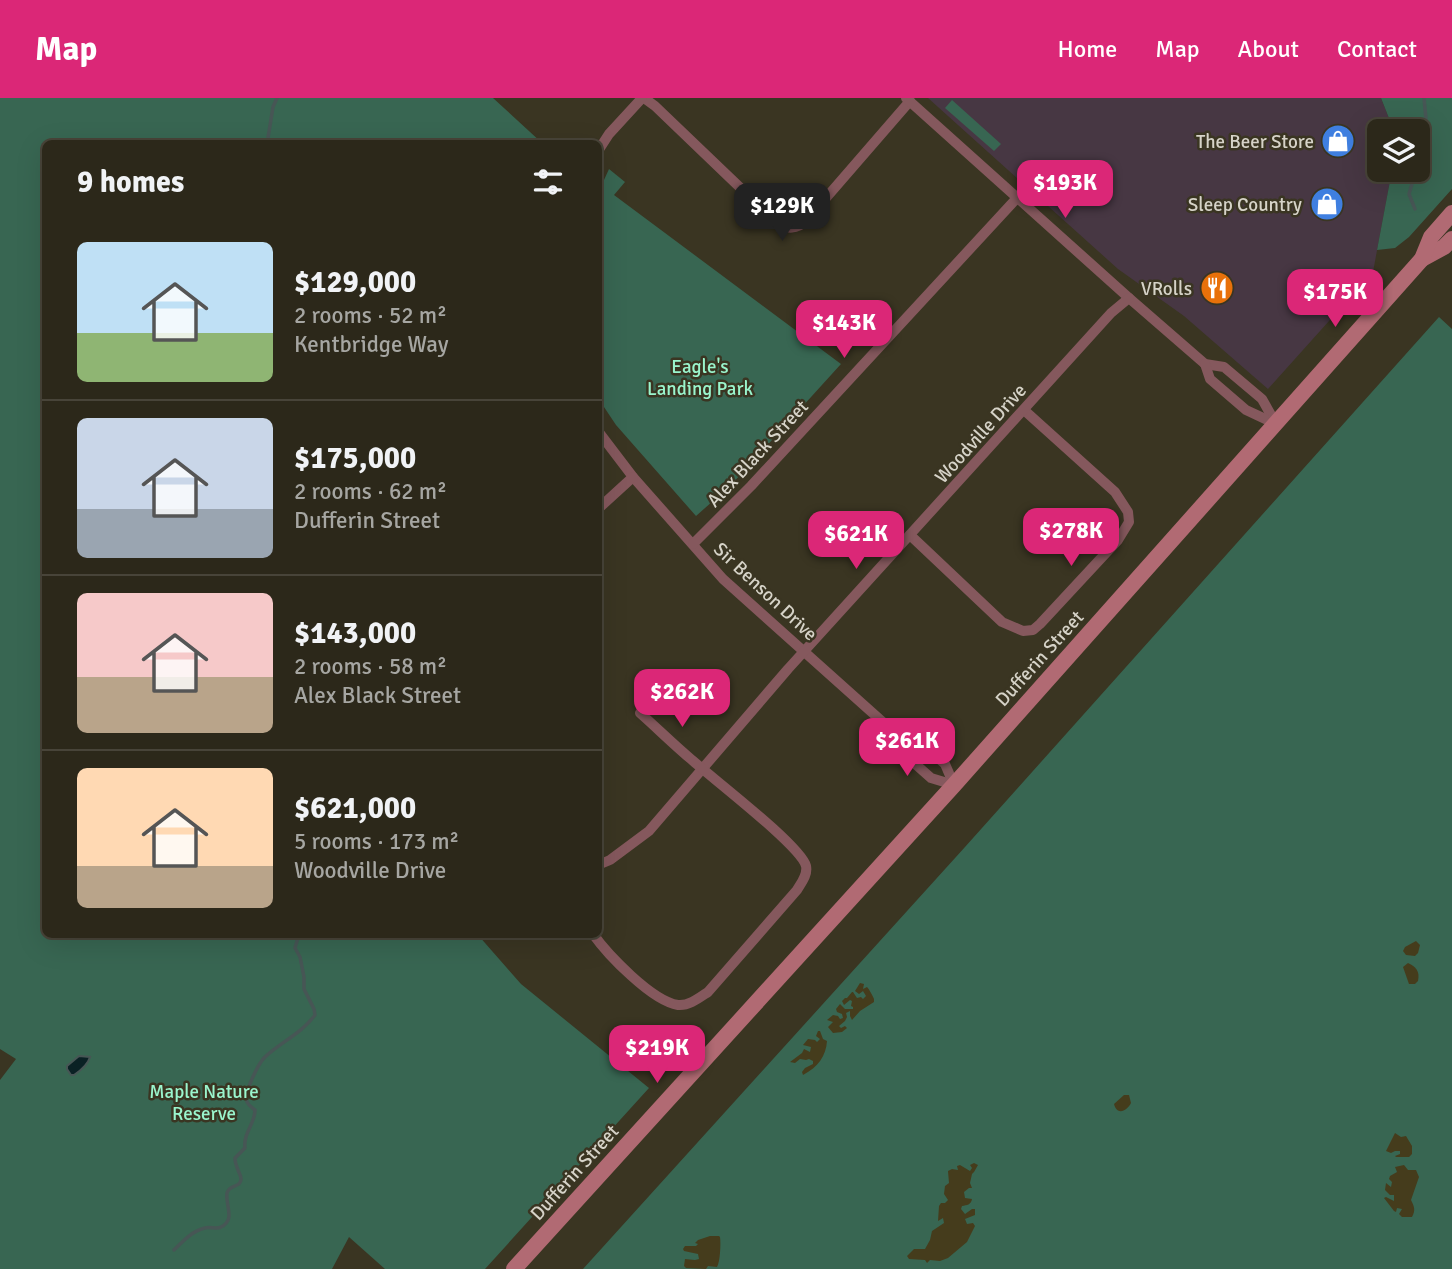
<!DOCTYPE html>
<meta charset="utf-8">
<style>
:root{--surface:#2c281a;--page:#343023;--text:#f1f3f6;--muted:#a6a6a2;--line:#484439;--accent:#db2777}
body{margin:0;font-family:Signika,sans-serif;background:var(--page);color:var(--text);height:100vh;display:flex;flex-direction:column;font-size:26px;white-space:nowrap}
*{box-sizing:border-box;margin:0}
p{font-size:23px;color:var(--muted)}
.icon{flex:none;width:38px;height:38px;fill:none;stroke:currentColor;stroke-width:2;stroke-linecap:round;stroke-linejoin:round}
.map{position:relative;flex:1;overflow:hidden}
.sheet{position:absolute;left:42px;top:42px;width:560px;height:798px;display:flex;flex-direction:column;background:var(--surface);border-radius:10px;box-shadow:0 7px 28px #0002,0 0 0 2px var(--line)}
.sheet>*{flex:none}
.buttons{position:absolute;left:1367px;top:21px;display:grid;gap:14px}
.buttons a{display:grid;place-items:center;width:63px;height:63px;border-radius:10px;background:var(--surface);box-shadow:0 7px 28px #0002,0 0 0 2px var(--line);font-size:35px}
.price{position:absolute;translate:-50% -60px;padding:0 16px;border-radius:14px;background:var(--accent);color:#fff;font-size:23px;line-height:46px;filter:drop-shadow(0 2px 4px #0008)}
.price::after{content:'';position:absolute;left:50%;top:42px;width:21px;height:16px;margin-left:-10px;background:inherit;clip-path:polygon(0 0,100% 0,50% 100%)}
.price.current{background:#222;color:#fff}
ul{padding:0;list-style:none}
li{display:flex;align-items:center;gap:21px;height:175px;padding:0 35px}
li+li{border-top:2px solid var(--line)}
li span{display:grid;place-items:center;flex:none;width:196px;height:140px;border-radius:10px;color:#555}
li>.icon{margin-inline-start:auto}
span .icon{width:84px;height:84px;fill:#fffc;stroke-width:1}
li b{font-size:30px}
h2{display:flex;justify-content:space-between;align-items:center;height:84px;padding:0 35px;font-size:30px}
header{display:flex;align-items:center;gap:42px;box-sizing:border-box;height:98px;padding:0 35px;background:var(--accent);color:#fff}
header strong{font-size:33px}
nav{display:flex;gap:38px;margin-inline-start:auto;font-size:24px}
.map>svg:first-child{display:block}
.commercial{fill:#473743}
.green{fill:#386652}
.sand{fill:#453c1c}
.water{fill:#0a2124;stroke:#475655;stroke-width:2}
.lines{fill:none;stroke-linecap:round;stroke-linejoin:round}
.stream{stroke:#475655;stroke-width:3.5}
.minor{stroke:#85585d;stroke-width:10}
.secondary{stroke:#b16a73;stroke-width:16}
.labels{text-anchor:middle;stroke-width:5;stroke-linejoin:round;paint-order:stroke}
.poi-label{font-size:19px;fill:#d6d3c8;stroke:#3a3522;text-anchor:end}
.park-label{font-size:19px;fill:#9af5cd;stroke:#3a3522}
.street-label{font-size:19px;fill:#d6d3c8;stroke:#3a3522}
</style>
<header>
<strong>Map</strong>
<nav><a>Home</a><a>Map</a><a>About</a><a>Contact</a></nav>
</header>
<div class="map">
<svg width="1452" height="1171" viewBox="0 0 1452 1171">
<rect width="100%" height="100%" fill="#3a3522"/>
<path class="commercial" d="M928,0H1381L1394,33H1379V72H1392L1373,174L1268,291L1184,218L1118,171Z"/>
<g class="green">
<path d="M0,0H493L542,45L46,46V836L478,837L521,886L649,990L485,1171H385L349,1139L332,1171H0V982L16,961L0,951Z"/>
<path d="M1381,0H1452V91L1409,139L1395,150L1377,152L1392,72H1418V33H1394Z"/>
<path d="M952,2L1001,46L994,53L945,10Z"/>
<path d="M609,71L625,84L614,97L841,266L731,387L696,418L616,327L602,306L599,298V93Z"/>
<path d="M1439,219L1452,231V1171H583L965,749Z"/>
</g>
<g class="sand">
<path d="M1416,843L1420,847L1418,855L1415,858L1406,857L1403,853L1405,849Z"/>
<path d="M1408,865C1416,869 1420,873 1418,883L1415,886H1409L1403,869Z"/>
<path d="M860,885L864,886L863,891L867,889C869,891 873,898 874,901V904L860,913L852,922L850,918V913L846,915L847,919L845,923L839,928L841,930L845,928L847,930L842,934L833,935L828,929L833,924L827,922L833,917L838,918L840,921L843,920L842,916L837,914L836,911L840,906L845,911H853V909L851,908L852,903L850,902L844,907L842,903L845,900H847L852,894H853L857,900L861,899L863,901L866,898L863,893L859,896L855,893Z"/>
<path d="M818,933H820L823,941L827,943C826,958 818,969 803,977L802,974L805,970L813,966V963L809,961L806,962L800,961L795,965L790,964L802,955L804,951L810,954L811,949L803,947L808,941L815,942L817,944L820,941L816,938Z"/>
<path d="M1124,997H1129L1131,1005C1127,1013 1117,1018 1114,1006Z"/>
<path d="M1395,1035L1401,1039L1406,1038L1412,1048V1056L1409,1059H1396L1395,1058L1400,1056V1053H1395L1391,1055L1386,1053Z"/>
<path d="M974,1065L978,1067L974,1074L972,1076L970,1085L972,1090H969L964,1094L965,1100L972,1101C971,1107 967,1107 962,1108L961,1111L965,1116L972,1111H975V1117L965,1121L967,1126L973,1125L975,1128L967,1144L948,1160L940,1163L930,1162L927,1165L925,1162L909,1161L907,1158L914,1151H925L930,1142L932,1133L944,1125L943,1120L938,1123L939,1108L941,1105H945L948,1102L944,1096L945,1088L949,1085L948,1073L952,1071L958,1072L957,1068L960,1067L970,1073L972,1070L970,1067Z"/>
<path d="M1404,1067L1408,1072H1416L1419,1079L1411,1102C1414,1108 1416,1112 1412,1119H1402L1399,1116L1402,1111L1397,1110L1396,1114L1394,1113L1384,1100L1386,1099L1394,1103V1097H1390L1385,1092L1386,1085L1391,1089L1392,1084L1389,1081L1390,1078L1397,1074L1395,1069Z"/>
<path d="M710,1138H719L720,1139C721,1146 720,1164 717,1169L708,1168L706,1171L686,1170L684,1168L685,1161L695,1162L699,1161L698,1156L684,1153L683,1151L685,1148H696L698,1146L695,1145L698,1142Z"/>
</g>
<path class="water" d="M79,958L90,959C88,966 80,973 74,977H71L67,971V968Z"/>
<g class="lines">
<g class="stream">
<path d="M267,46L273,9L277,0"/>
<path d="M1418,68L1426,21L1424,0"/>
<path d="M1415,111L1409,96L1416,72"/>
<path d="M174,1152C183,1143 192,1133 205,1130C210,1128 216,1132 221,1129C236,1122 225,1107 227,1095C229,1086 241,1090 241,1081C241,1076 235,1069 235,1060L245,1050C243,1035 255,1026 255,1012C251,1009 249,1008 247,1004C244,994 258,966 265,959C281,944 302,935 315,917L314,911L304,891V879L300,859L295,850L299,836"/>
</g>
<g class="minor">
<path d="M644,0L655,8L777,125C787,132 797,131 806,123L910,3"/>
<path d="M906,0L1129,200L1205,266L1224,269L1262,301L1276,326"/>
<path d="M598,53L609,36L642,0"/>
<path d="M1205,266L1210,281L1246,312L1276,326"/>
<path d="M598,333L633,379L723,481L895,635L904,656L931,680L954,687"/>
<path d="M598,411L633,379"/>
<path d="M910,437L1002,524L1023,533L1033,532L1040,526L1118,442L1129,424L1128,414L1115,394L1024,312"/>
<path d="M693,446L751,388L1017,100"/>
<path d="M895,635L911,637L945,666L954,687"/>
<path d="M598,767L610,762L649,733L788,571L1111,215L1129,200"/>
<path d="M593,836C608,857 652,903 678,907C689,908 699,900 708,894L797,792C801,785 808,777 806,768C801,748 712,680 692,662C674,647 657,630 640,615"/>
</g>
<g class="secondary">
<path d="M1422,161L1444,149L1452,141"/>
<path d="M514,1171L954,687L1422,161L1431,139L1452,115"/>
</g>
</g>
<defs>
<symbol id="shop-disc" viewBox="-11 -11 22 22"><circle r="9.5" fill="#3f7fe0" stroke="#3a3522"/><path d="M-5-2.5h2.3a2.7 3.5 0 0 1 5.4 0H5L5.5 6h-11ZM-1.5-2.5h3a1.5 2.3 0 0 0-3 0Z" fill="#fff"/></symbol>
<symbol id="restaurant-disc" viewBox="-11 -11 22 22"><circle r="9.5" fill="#e8710a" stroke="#3a3522"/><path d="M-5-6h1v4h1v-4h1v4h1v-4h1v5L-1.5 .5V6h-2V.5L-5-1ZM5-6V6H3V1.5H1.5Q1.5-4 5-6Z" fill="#fff"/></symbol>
</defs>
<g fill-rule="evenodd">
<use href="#shop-disc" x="1319" y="24" width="38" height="38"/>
<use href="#shop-disc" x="1308" y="87" width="38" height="38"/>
<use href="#restaurant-disc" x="1198" y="171" width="38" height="38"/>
</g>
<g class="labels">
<g class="poi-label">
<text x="1314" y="50">The Beer Store</text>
<text x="1302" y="113">Sleep Country</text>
<text x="1192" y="197">VRolls</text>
</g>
<g class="park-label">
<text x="700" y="275">Eagle's<tspan x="700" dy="22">Landing Park</tspan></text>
<text x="204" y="1000">Maple Nature<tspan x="204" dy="22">Reserve</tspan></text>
</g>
<g class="street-label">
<text transform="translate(980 335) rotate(-48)" y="7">Woodville Drive</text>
<text transform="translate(757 355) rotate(-47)" y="7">Alex Black Street</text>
<text transform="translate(766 493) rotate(43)" y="7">Sir Benson Drive</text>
<text transform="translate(1039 560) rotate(-48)" y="7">Dufferin Street</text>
<text transform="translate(574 1074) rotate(-48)" y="7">Dufferin Street</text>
</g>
</g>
</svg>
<div class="buttons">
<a><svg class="icon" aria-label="layers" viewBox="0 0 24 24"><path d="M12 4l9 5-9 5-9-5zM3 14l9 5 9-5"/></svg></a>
</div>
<b class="price" style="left:1065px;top:122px">$193K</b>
<b class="price current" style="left:782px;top:145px">$129K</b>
<b class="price" style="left:1335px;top:231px">$175K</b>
<b class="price" style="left:844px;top:262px">$143K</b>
<b class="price" style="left:1071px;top:470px">$278K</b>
<b class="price" style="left:856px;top:473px">$621K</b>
<b class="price" style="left:682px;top:631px">$262K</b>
<b class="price" style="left:907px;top:680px">$261K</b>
<b class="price" style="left:657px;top:987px">$219K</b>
<section class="sheet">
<h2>9 homes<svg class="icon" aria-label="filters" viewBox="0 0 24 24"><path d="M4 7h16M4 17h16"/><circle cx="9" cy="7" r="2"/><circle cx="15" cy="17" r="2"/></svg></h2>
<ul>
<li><span style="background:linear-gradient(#bfe0f5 65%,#8fb573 0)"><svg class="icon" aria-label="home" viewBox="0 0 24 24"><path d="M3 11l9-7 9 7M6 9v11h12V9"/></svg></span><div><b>$129,000</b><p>2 rooms · 52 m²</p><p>Kentbridge Way</p></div></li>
<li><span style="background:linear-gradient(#c9d6e8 65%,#9aa5b1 0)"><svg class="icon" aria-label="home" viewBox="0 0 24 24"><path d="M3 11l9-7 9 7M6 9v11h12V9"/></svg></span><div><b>$175,000</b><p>2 rooms · 62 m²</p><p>Dufferin Street</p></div></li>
<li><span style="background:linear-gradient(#f6c9c9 60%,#b9a48a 0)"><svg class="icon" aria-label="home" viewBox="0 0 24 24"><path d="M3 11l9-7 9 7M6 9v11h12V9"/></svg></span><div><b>$143,000</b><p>2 rooms · 58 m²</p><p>Alex Black Street</p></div></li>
<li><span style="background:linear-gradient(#ffd9b3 70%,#b9a48a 0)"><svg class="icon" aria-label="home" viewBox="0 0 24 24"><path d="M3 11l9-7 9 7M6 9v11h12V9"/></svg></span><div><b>$621,000</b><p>5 rooms · 173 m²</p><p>Woodville Drive</p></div></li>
</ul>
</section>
</div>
